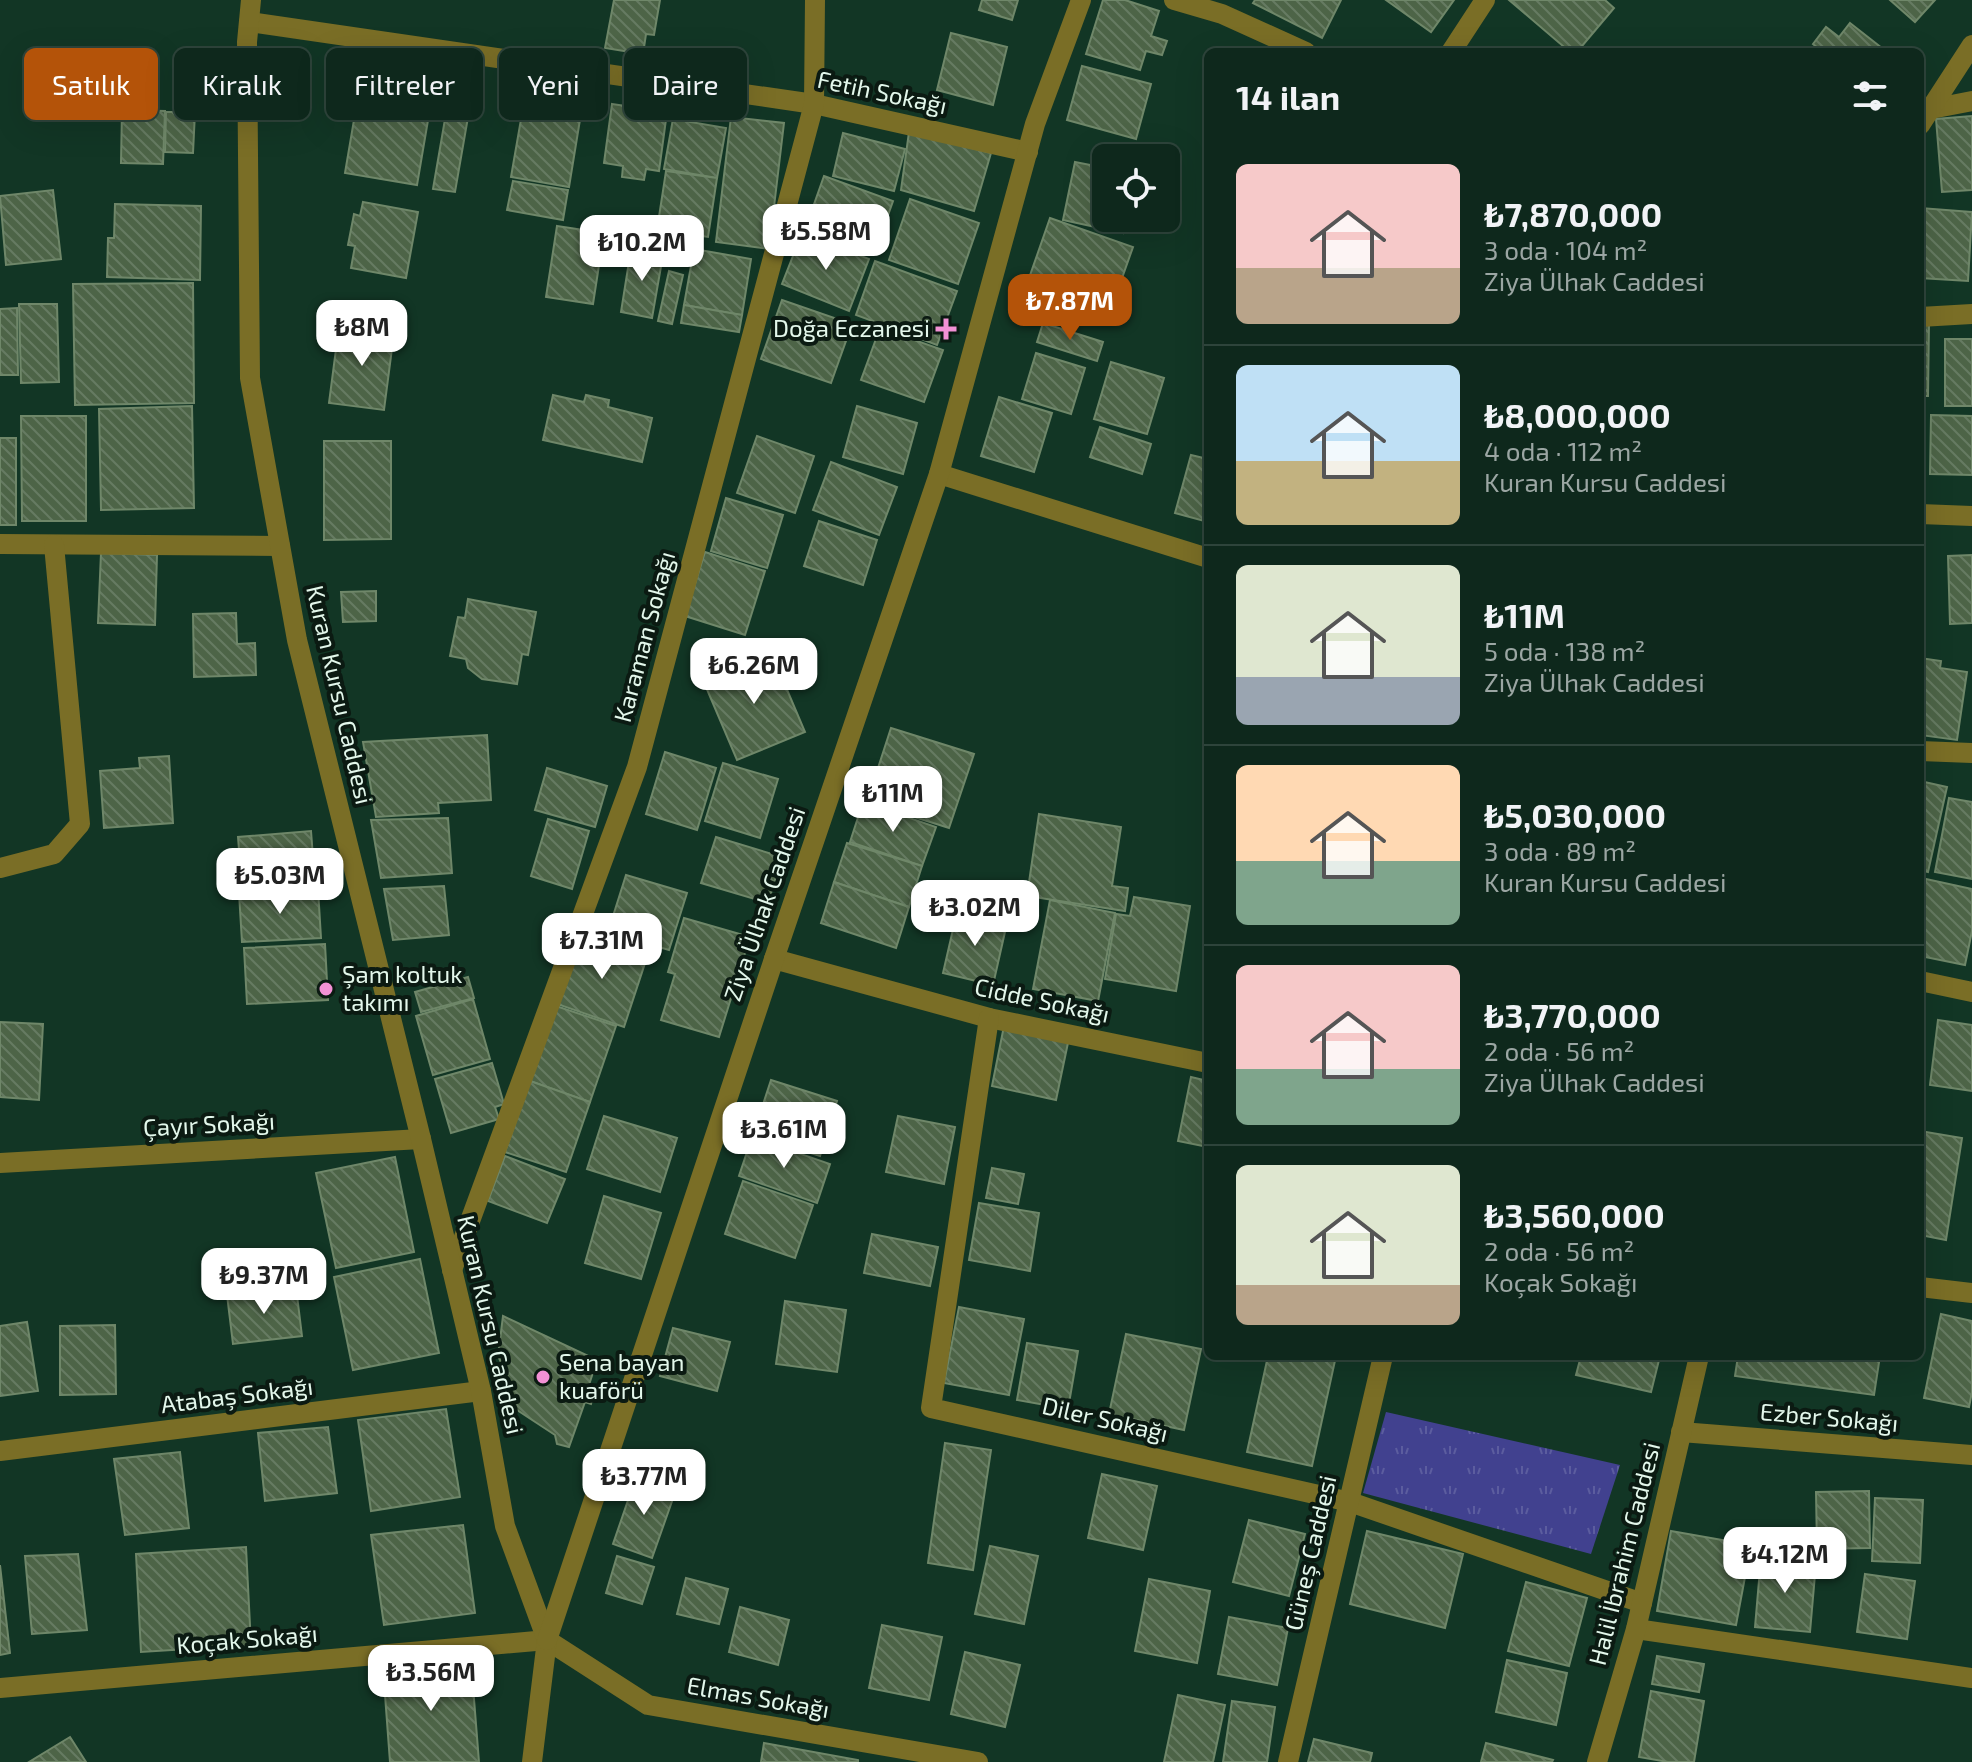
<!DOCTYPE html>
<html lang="tr">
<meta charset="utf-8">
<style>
:root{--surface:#0e281c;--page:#173025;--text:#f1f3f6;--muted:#9ba6a3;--line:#2e443b;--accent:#b45309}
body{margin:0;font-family:"Exo 2",sans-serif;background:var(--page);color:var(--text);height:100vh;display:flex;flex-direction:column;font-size:30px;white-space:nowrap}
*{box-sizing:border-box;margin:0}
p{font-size:26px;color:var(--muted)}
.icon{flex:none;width:44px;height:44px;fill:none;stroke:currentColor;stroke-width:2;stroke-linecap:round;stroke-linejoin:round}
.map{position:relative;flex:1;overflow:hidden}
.drawer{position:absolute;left:1204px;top:48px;width:720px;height:1312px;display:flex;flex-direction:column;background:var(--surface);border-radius:12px;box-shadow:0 8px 32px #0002,0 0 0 2px var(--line)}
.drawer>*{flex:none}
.banner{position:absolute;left:24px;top:48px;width:760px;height:72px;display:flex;gap:16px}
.controls{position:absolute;left:1092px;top:144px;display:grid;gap:16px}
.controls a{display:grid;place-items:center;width:88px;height:88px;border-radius:12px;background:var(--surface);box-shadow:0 8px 32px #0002,0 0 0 2px var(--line);font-size:40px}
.price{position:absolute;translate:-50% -68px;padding:0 18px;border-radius:16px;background:#fff;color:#222;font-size:26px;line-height:52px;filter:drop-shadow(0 2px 4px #0008)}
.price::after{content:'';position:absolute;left:50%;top:48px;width:24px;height:18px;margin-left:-12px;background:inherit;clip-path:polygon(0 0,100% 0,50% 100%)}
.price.selected{background:var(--accent);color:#fff}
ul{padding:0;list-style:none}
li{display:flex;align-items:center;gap:24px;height:200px;padding:0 32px}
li+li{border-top:2px solid var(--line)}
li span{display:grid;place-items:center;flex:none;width:224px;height:160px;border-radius:12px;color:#555}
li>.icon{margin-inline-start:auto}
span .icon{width:96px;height:96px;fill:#fffc;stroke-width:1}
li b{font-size:34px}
h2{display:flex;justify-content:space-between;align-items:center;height:96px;padding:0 32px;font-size:34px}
.chip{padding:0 28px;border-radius:12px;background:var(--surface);box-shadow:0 8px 32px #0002,0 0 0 2px var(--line);font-size:28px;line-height:72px}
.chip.selected{background:var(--accent);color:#fff}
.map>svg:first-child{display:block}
.grass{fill:url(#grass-tufts)}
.building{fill:url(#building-back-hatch);stroke:#6f8769;stroke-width:2}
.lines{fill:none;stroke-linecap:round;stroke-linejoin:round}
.minor{stroke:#7a6e26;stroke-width:20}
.tertiary{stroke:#7a6e26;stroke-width:20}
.poi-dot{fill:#f391d5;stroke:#0b1a12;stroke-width:3}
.labels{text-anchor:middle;stroke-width:8;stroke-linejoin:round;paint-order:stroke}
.street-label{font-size:24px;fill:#e3f7eb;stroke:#0b1a12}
.poi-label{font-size:24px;fill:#e3f7eb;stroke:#0b1a12;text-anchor:start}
</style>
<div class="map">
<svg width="1972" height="1762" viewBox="0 0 1972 1762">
<defs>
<pattern id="grass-tufts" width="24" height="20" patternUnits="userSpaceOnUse" patternTransform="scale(2)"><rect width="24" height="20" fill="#41418f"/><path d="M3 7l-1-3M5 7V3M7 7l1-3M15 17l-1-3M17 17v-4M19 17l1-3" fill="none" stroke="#5c5d9f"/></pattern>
<pattern id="building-back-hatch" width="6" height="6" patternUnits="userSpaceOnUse" patternTransform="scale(2)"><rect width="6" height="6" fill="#4d6447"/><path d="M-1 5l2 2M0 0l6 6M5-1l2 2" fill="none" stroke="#667b62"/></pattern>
</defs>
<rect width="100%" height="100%" fill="#123625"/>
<path class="grass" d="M1386,1412L1620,1465L1591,1554L1363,1493Z"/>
<g class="building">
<path d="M614,0H660L654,35L646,34L643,54L605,48Z"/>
<path d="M982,0H1018L1012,20L979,10Z"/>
<path d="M1103,0H1125L1159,11L1151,36L1167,41L1162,55L1146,51L1140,70L1086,54Z"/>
<path d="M1255,0H1341L1322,38L1253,3Z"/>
<path d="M1386,0H1454L1431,32Z"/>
<path d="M1509,0H1605L1614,8L1577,52H1570Z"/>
<path d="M1890,0H1935L1915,22Z"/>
<path d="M1850,23L1887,52H1823L1813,44L1826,27L1839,37Z"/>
<path d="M951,33L1007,47L993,105L937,90Z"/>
<path d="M1082,66L1151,84L1136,139L1067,120Z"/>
<path d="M363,67L435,79L417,185L345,173Z"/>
<path d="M528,79L585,89L569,187L511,177Z"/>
<path d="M449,96L471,100L455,192L433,189Z"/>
<path d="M612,104L667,112L659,171L646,169L644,180L622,177L623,166L604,163Z"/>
<path d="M122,110L165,111L163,164L121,163Z"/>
<path d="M166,112H195L193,153L165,152Z"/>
<path d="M1972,116V190L1942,192L1936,119Z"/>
<path d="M731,117L784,123L769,249L716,242Z"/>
<path d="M673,119L726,128L717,178L664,169Z"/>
<path d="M909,132L991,153L974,211L901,190Z"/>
<path d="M843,133L905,149L894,191L833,176Z"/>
<path d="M1075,162L1106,168V218H1126L1123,233L1063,220Z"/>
<path d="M666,171L717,178L708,237L657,230Z"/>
<path d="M824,176L893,201L875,252L806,227Z"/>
<path d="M513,181L568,190L563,220L507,210Z"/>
<path d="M53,190L61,259L6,265L0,196Z"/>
<path d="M910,199L979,223L958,284L889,260Z"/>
<path d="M363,202L418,212L406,278L351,268L355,246L348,245L354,214L360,216Z"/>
<path d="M115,204L201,206L200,280L107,277L108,238H114Z"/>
<path d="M1920,208L1972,212L1968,281L1920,278Z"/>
<path d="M1050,218L1133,247L1110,312L1027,284Z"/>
<path d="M557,226L604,233L593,304L546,297Z"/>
<path d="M614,226L632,229L628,248L611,245Z"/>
<path d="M802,233L869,259L849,311L782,284Z"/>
<path d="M631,249L663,255L652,318L621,312Z"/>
<path d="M694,249L751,259L742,315L684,305Z"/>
<path d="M875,261L957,291L937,345L856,315Z"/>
<path d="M669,271L683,275L672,324L658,321Z"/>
<path d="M193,283L194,403L75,405L73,284Z"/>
<path d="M782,300L852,324L831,383L761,359Z"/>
<path d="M19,304H57L59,382L21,383Z"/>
<path d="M684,305L742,315L739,332L681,323Z"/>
<path d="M17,308L18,375H0V309Z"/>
<path d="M1043,323L1103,342L1097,361L1037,342Z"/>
<path d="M1920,324H1929L1928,396H1920Z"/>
<path d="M339,326L394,333L384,410L329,403Z"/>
<path d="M880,328L943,350L924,402L861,380Z"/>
<rect x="1945" y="339" width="27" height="67"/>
<path d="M1036,353L1085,368L1071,414L1022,399Z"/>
<path d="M1111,362L1164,378L1147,434L1094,419Z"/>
<path d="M553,395L584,402L586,395L609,400L608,407L652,418L642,462L543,440Z"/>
<path d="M999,397L1052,413L1034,472L981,456Z"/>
<path d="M192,406L194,508L101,510L99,409Z"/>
<path d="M857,406L917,423L903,474L843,457Z"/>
<path d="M1931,415L1972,416V475L1930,474Z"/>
<path d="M21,416H86V521H22Z"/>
<path d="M1100,427L1151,444L1142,474L1090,457Z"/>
<path d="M757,436L814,456L795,513L737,493Z"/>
<rect x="0" y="438" width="16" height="87"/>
<path d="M324,441H391V539L324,540Z"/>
<path d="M1191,455L1208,459V522L1175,513Z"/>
<path d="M831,462L897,487L879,535L813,510Z"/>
<path d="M726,498L783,515L767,568L711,551Z"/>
<path d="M819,521L877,540L863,585L804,566Z"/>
<path d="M705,552L765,571L745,635L685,616Z"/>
<path d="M101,553L157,555L155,625L98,623Z"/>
<path d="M1972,555V623L1950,624L1948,556Z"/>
<path d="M376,591V621L343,622L341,592Z"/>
<path d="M468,599L536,612L528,655L522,654L517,684L482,679L468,668L466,659L450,656L458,617L465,618Z"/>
<path d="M236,613L237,644L255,643L256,675L194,677L193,614Z"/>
<path d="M771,652L805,732L737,760L703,680Z"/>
<path d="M1920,658L1941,661L1940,668L1967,672L1957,740L1920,735Z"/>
<path d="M891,728L974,754L949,828L867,802Z"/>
<path d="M487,735L491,800L438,803L439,813L376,817L363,742Z"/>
<path d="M665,752L716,768L697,830L646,814Z"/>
<path d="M169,756L173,823L104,828L100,771L140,768L139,758Z"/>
<path d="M723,763L778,779L760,838L705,821Z"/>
<path d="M547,768L607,786L595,827L535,810Z"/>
<path d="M1920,781L1947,787L1928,872L1920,870Z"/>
<path d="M1949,798L1972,802V879L1935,872Z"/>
<path d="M863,802L936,827L922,866L850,842Z"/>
<path d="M1039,814L1121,827L1112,886L1128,888L1125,911L1027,896Z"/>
<path d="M448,818L452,873L381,878L371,820Z"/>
<path d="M548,819L589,831L572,889L531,876Z"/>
<path d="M311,831L315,883L242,889L238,837Z"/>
<path d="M716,837L782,857L768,903L701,883Z"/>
<path d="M847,843L922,866L909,907L834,882Z"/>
<path d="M626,875L687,893L669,950L608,932Z"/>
<path d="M1926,879L1972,889V931L1965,965L1920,956V904Z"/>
<path d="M834,882L909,907L896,948L821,923Z"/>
<path d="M444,886L449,935L393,940L384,889Z"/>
<path d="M318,889L321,938L242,942L239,893Z"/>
<path d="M1134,897L1190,906L1176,991L1105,979L1116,914L1130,916Z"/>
<path d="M1050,900L1115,913L1098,1001L1033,989Z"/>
<path d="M957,912L1007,923L993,985L943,973Z"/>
<path d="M684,918L750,937L719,1037L661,1020L675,974L668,972Z"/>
<path d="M581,934L647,957L624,1027L557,1004Z"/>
<path d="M325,944L328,1000L247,1004L244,948Z"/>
<path d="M468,977L474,998L421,1012L415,992Z"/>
<path d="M473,999L490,1059L433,1075L416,1016Z"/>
<path d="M556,1006L616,1026L590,1102L530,1081Z"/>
<path d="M1938,1020L1972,1025V1091L1930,1085Z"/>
<path d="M0,1022L43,1024L39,1100L0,1097Z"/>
<path d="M1004,1026L1069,1038L1056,1100L992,1086Z"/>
<path d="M492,1063L504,1104L495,1107L499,1119L451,1133L435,1079Z"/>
<path d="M1191,1077L1208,1081V1147L1178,1141Z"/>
<path d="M771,1080L837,1101L820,1156L753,1135Z"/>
<path d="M530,1081L590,1102L566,1172L505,1152Z"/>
<path d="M604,1116L677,1138L660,1192L587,1169Z"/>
<path d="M898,1116L955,1127L944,1184L886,1172Z"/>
<path d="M1920,1131L1962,1138L1946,1240L1920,1235Z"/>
<path d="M752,1137L830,1164L817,1203L739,1176Z"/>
<path d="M505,1156L565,1179L547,1223L488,1201Z"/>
<path d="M395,1157L414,1252L336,1268L316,1173Z"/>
<path d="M992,1168L1024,1174L1018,1204L986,1198Z"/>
<path d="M743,1181L813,1205L795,1258L725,1234Z"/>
<path d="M604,1196L661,1213L641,1279L585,1263Z"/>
<path d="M979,1203L1039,1213L1030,1271L969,1260Z"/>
<path d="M872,1234L938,1247L930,1286L864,1273Z"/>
<path d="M420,1259L439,1353L353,1370L334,1277Z"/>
<path d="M296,1287L302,1336L233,1344L227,1295Z"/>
<path d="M785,1301L846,1310L837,1372L776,1364Z"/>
<path d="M959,1307L1024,1319L1009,1395L944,1383Z"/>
<path d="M1941,1314L1972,1321V1392L1969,1407L1924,1398Z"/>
<path d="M503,1316L597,1360L589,1385L595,1389L591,1404L585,1402L569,1447L557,1444L555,1435L517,1410L509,1402L510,1381L498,1356Z"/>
<path d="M27,1322L38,1391L0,1396V1326Z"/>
<path d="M115,1325L116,1394L60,1395V1326Z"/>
<path d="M673,1328L730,1342L717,1391L660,1376Z"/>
<path d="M1126,1334L1201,1349L1184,1430L1109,1414Z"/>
<path d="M1027,1343L1078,1351L1068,1409L1017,1400Z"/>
<path d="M1268,1356H1336L1312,1466L1247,1452Z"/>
<path d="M1581,1356H1660L1651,1392L1576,1375Z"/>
<path d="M1738,1356H1880L1874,1395L1735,1376Z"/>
<path d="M446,1409L460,1497L371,1511L358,1420Z"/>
<path d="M328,1427L337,1493L265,1501L258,1433Z"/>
<path d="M945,1443L991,1450L973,1570L928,1563Z"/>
<path d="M180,1452L189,1528L125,1535L114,1459Z"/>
<path d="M644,1456L683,1469L676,1490L636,1477Z"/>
<path d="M1102,1474L1157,1486L1143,1550L1088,1538Z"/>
<path d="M636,1477L676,1490L652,1558L613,1544Z"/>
<path d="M1869,1491L1870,1548L1817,1549L1816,1492Z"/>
<path d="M1875,1498L1923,1500L1920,1563L1872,1561Z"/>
<path d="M1249,1520L1305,1534L1289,1596L1233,1582Z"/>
<path d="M463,1525L475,1613L384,1625L371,1535Z"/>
<path d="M1367,1531L1463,1554L1445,1628L1350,1604Z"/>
<path d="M1671,1531L1751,1545L1736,1625L1657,1611Z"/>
<path d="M990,1546L1038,1556L1024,1624L975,1614Z"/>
<path d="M246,1547L251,1645L141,1652L136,1554Z"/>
<path d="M78,1554L87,1630L32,1634L25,1556Z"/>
<path d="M617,1556L654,1567L642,1604L606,1593Z"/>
<path d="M1761,1557L1816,1563L1810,1632L1755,1627Z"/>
<path d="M0,1565L10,1653L0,1655Z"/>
<path d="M1865,1574L1915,1581L1907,1639L1857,1632Z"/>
<path d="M686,1578L728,1589L719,1624L677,1614Z"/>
<path d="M1149,1579L1210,1591L1197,1663L1135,1651Z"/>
<path d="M1526,1582L1587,1598L1569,1666L1508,1651Z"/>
<path d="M740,1607L789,1620L778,1665L729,1652Z"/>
<path d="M1229,1617L1288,1628L1277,1685L1218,1674Z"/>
<path d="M882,1625L942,1637L929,1700L869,1688Z"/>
<path d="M965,1652L1020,1665L1005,1727L951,1714Z"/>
<path d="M1657,1656L1704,1664L1699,1692L1652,1684Z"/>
<path d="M1507,1660L1567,1673L1556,1725L1496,1712Z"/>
<path d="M471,1661L479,1762H390L383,1668Z"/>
<path d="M1651,1691L1704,1701L1694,1762H1668L1639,1757Z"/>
<path d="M1178,1695L1225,1705L1213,1762H1164Z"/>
<path d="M1232,1701L1275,1707L1267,1762H1223Z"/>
<path d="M70,1737L86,1762H29Z"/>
<path d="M1314,1739L1372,1753L1370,1762H1308Z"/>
<path d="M764,1743L858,1760V1762H761Z"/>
<path d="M1486,1743L1553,1760L1552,1762H1481Z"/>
</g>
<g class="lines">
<g class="minor">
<path d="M1174,0L1222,14L1306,52"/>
<path d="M249,22L814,104L1028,152"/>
<path d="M1451,52L1485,0"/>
<path d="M1931,109L1972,101"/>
<path d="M1920,125L1972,45"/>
<path d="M1920,317L1972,314"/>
<path d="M939,474L1208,558"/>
<path d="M1920,514L1972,516"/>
<path d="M0,544L280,546"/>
<path d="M1920,751L1972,753"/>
<path d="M0,868L54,854L80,824L54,545"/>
<path d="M774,959L989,1018L1208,1063"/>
<path d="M1920,981L1972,992"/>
<path d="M989,1018L931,1408L1350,1502L1642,1603"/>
<path d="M0,1163L421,1139"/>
<path d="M452,1270L637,767L814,104L815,0"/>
<path d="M1920,1287L1972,1293"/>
<path d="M1681,1432L1972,1455"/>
<path d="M0,1451L481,1391"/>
<path d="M1636,1629L1972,1678"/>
<path d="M0,1688L547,1640L648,1705L978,1762"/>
<path d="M1288,1762L1383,1356"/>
<path d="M1597,1762L1636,1629L1699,1356"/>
</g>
<g class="tertiary">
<path d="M251,0L247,42L250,378L297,640L421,1139L481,1391L505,1526L547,1640L532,1762"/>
<path d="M547,1640L774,959L939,474L1035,124L1081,0"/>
</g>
</g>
<g class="poi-dot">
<path d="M942 317h8v8h8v8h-8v8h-8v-8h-8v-8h8z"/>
<circle cx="326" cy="989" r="8"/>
<circle cx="543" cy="1377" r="8"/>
</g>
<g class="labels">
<g class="street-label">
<text transform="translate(882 93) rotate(12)" y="8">Fetih Sokağı</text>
<text transform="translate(645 637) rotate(-75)" y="8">Karaman Sokağı</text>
<text transform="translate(339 695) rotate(77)" y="8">Kuran Kursu Caddesi</text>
<text transform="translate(765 904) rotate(-71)" y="8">Ziya Ülhak Caddesi</text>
<text transform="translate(1042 1001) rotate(12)" y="8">Cidde Sokağı</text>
<text transform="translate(209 1125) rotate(-3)" y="8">Çayır Sokağı</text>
<text transform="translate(490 1325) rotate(77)" y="8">Kuran Kursu Caddesi</text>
<text transform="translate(237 1396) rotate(-7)" y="8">Atabaş Sokağı</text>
<text transform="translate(1829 1418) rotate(5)" y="8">Ezber Sokağı</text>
<text transform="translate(1105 1420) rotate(13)" y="8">Diler Sokağı</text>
<text transform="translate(1311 1553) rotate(-77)" y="8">Güneş Caddesi</text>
<text transform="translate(1625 1554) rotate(-76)" y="8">Halil İbrahim Caddesi</text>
<text transform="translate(247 1640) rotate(-5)" y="8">Koçak Sokağı</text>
<text transform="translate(758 1698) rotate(10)" y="8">Elmas Sokağı</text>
</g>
<g class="poi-label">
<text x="930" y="337" text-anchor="end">Doğa Eczanesi</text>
<text x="342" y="983">Şam koltuk<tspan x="342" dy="28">takımı</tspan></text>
<text x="559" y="1371">Sena bayan<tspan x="559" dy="28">kuaförü</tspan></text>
</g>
</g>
</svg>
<div class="controls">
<a><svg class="icon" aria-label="locate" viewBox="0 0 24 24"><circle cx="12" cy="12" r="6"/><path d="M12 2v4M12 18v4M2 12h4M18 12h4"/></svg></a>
</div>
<b class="price" style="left:826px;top:272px">₺5.58M</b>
<b class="price" style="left:642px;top:283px">₺10.2M</b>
<b class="price selected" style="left:1070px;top:342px">₺7.87M</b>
<b class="price" style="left:362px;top:368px">₺8M</b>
<b class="price" style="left:754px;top:706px">₺6.26M</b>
<b class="price" style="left:893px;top:834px">₺11M</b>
<b class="price" style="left:280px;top:916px">₺5.03M</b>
<b class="price" style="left:975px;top:948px">₺3.02M</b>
<b class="price" style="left:602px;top:981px">₺7.31M</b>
<b class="price" style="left:784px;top:1170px">₺3.61M</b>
<b class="price" style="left:264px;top:1316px">₺9.37M</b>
<b class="price" style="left:644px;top:1517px">₺3.77M</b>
<b class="price" style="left:1785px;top:1595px">₺4.12M</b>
<b class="price" style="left:431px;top:1713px">₺3.56M</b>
<div class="banner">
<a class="chip selected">Satılık</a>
<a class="chip">Kiralık</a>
<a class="chip">Filtreler</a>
<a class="chip">Yeni</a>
<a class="chip">Daire</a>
</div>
<section class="drawer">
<h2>14 ilan<svg class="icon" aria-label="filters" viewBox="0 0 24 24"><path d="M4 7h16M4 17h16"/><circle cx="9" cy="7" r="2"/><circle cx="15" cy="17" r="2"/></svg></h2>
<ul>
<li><span style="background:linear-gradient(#f6c9c9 65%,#b9a48a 0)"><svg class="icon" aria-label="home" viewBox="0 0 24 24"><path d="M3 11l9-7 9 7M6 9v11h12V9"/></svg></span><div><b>₺7,870,000</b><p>3 oda · 104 m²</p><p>Ziya Ülhak Caddesi</p></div></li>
<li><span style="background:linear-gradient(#bfe0f5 60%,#c2b280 0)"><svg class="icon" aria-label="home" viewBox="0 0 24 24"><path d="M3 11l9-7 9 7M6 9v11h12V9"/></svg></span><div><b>₺8,000,000</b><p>4 oda · 112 m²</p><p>Kuran Kursu Caddesi</p></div></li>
<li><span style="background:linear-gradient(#dfe7d0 70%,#9aa5b1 0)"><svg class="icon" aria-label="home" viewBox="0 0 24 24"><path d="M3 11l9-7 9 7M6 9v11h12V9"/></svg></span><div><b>₺11M</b><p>5 oda · 138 m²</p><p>Ziya Ülhak Caddesi</p></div></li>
<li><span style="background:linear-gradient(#ffd9b3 60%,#7fa58c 0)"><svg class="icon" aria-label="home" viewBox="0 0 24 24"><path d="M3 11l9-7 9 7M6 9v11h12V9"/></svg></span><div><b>₺5,030,000</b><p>3 oda · 89 m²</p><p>Kuran Kursu Caddesi</p></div></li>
<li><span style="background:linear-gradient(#f6c9c9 65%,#7fa58c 0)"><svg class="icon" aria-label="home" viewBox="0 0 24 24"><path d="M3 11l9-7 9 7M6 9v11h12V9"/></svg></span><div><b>₺3,770,000</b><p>2 oda · 56 m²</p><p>Ziya Ülhak Caddesi</p></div></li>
<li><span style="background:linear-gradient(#dfe7d0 75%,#b9a48a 0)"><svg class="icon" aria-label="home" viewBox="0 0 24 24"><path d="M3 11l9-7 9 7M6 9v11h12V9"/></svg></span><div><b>₺3,560,000</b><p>2 oda · 56 m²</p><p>Koçak Sokağı</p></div></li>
</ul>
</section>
</div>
